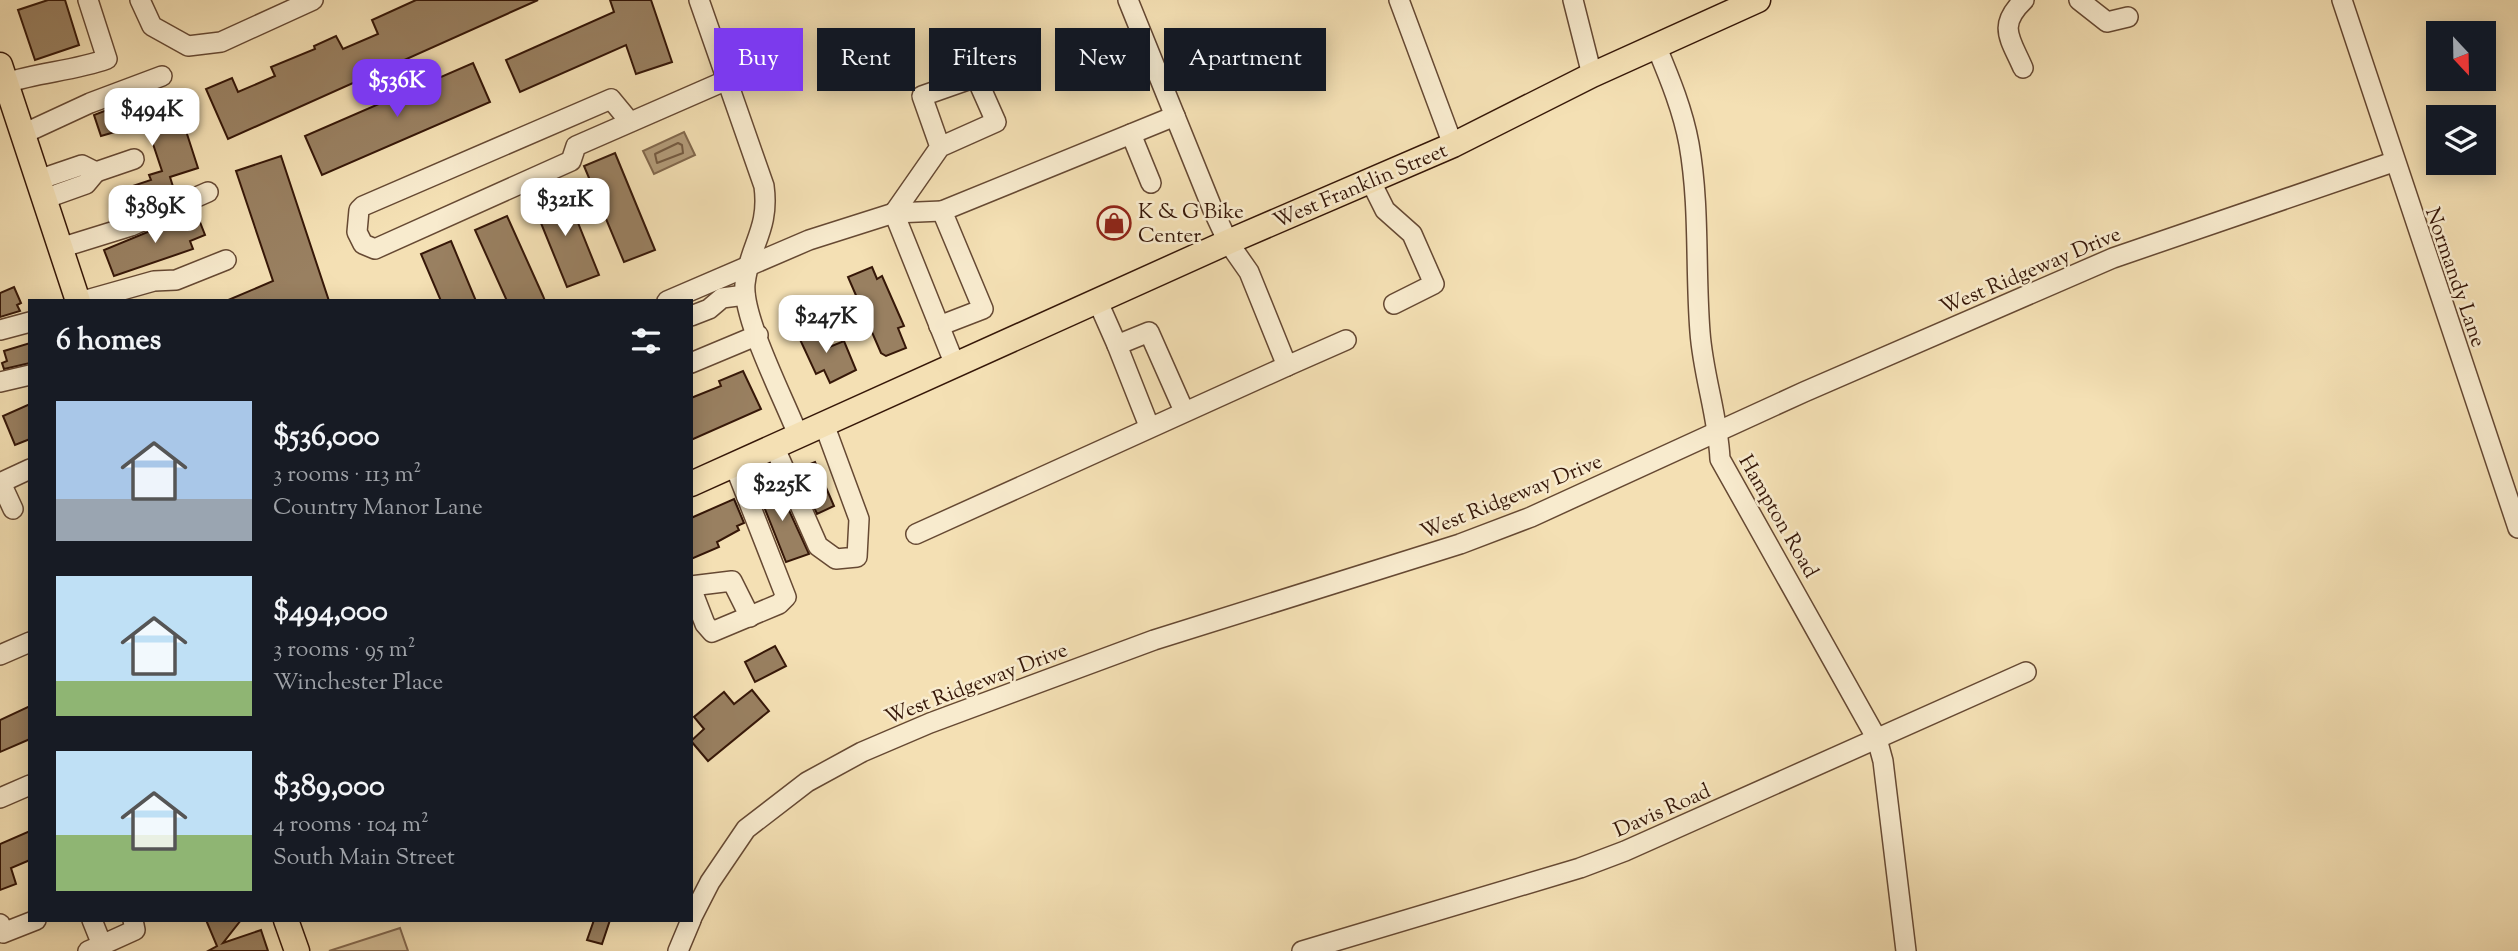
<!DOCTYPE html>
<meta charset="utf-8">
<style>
:root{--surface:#171b24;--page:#20242c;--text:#f1f3f6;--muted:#9ea1a6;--accent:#7c3aed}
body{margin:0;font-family:"Sorts Mill Goudy",serif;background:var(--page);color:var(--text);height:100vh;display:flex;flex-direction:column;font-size:26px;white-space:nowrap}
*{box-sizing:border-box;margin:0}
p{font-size:23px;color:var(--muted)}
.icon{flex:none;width:38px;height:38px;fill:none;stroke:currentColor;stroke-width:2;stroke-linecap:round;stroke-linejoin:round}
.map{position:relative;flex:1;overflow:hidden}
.drawer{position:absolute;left:28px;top:299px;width:665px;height:623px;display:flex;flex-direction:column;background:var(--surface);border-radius:0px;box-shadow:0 4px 18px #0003}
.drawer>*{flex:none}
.guide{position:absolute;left:714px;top:28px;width:665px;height:63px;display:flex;gap:14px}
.needle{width:46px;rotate:158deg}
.buttons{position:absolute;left:2426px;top:21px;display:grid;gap:14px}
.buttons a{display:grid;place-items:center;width:70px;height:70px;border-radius:0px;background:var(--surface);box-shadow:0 4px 18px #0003;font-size:35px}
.price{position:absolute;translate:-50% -60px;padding:0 16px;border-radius:14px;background:#fff;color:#222;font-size:23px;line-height:46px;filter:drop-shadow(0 2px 4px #0008)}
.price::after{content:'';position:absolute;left:50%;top:42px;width:21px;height:16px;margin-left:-10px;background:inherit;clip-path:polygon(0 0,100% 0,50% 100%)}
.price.on{background:var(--accent);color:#fff}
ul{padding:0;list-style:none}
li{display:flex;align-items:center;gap:21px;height:175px;padding:0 28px}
li span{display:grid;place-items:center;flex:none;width:196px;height:140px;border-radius:0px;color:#555}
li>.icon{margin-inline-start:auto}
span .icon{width:84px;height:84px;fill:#fffc;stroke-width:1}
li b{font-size:30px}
h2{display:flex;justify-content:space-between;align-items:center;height:84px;padding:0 28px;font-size:30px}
.tag{padding:0 24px;border-radius:0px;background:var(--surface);box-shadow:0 4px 18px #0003;font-size:24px;line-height:63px}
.tag.on{background:var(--accent);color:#fff}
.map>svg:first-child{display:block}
.green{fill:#d4be97;stroke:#856a50;stroke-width:2}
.water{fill:#b39c7a;stroke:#81674c;stroke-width:2}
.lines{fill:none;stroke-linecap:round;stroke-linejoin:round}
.shore{stroke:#745a41;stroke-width:2}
.building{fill:#998061;stroke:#361708;stroke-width:2}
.minor-casing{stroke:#664933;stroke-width:22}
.major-casing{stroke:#361708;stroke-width:27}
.minor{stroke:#f8ebce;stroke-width:19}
.major{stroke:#f4e0b4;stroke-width:24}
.labels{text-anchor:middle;stroke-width:5;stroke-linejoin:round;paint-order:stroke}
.street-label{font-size:21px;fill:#361708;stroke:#f8ebce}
.poi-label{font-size:21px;fill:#361708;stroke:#f8ebce;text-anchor:start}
</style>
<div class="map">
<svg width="2518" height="951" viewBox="0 0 2518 951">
<rect width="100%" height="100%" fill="#f4e0b4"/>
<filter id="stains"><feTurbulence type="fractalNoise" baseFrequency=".00286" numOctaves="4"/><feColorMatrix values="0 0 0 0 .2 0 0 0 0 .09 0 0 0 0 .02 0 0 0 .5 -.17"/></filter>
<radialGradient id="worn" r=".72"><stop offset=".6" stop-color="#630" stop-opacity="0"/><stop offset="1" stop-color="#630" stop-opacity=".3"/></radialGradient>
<path class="green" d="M400,928L408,951H329Z"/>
<path class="water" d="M684,132L695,155L654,174L643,151Z"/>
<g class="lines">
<path class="shore" d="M678,143L682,145L683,153L657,163L655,154Z"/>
</g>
<g class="building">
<path d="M48,0H65L79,45L35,60L18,10Z"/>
<path d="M416,0H538L228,139L206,89L232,78L238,92L275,76L271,67L315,49L314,46L336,36L343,49L378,34L372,20Z"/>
<path d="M610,0H651L672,62L636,74L626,45L520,92L506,60L614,12Z"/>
<path d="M473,63L490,102L322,175L305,136Z"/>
<path d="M143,96L148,113L177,103L198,168L170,177L175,193L126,215L118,191L151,180L149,175L162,171L146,123L101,136L94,115Z"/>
<path d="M615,153L655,250L624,262L584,166Z"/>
<path d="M281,156L329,301H226L273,281L236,171Z"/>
<path d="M564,188L599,275L567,287L532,201Z"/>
<path d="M196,212L205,235L190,241L193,249L114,276L104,250Z"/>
<path d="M507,216L543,296L545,301H507L475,230Z"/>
<path d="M451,241L476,301H441L421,254Z"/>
<path d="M872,267L877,279L882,276L904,326L898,328L906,348L886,356L881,353L848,277Z"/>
<path d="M14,287L21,303L17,305L20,311L0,317V293Z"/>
<path d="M817,324L827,348L844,341L856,370L830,383L824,370L816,374L797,333Z"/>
<path d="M30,343V363L4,369L2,363L7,361L4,351Z"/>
<path d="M743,371L761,409L691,440V398L721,386L719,381Z"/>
<path d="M30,404V439L15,445L3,416Z"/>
<path d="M815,462L834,506L817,514L798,469Z"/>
<path d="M776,482L809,554L786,562L757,489Z"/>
<path d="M734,499L744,523L737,526L739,530L717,542L719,547L691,559V518Z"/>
<path d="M775,646L786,666L755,682L745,662Z"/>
<path d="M752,690L769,711L708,761L691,741L704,729L694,717L724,692L734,704Z"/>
<path d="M30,706V739L0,752V720Z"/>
<path d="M30,831V860L11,868L16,884L0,890V844Z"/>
<path d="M206,920H241L223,943L261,930L268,951H208L217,946Z"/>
<path d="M594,920H610L602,944L587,940Z"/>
</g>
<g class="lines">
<defs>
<g id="minor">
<path d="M140,0L152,26L188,46L221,42L313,0"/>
<path d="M699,0L764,186C770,230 749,245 745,284C742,318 785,401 798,435"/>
<path d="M1128,0L1213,210L1228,242L1249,272L1287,366L1346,340"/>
<path d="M1399,0L1453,145"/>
<path d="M1573,0L1592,75"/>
<path d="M2079,0L2107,22L2128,17"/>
<path d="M2342,0L2518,528"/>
<path d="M1657,48C1670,79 1683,111 1689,144C1700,206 1695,269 1700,332C1703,375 1718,416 1720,459L1877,739L1883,761L1906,951"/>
<path d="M2023,68C2010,38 1997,26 2024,0"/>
<path d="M6,83C39,72 74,71 107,59L88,0"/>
<path d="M630,122L611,99L363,206L359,210L357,232L363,244L375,249L571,161L576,146L727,80"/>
<path d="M23,134L90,103L162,76"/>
<path d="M1131,134L1151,183"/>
<path d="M96,172L134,159"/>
<path d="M38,180L82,165L96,172L86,184L44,199"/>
<path d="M1370,180L1385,210L1412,234L1434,284L1394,304"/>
<path d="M894,213L940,147L996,122L976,77L922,96L940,147"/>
<path d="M894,213L942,211"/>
<path d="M60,248L131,226L208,192"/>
<path d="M83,301L154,281L176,280L226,260"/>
<path d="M667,301L809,240L894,213L955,365"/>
<path d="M1098,302L1117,345"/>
<path d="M691,316L709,309L722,298L745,295"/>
<path d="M939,326L983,309L942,211L1175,116"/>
<path d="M0,330L30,322"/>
<path d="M691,363L758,335"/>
<path d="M0,382L30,375"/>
<path d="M1149,426L1117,345L1149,332L1184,411"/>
<path d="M774,446L818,546L836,559L857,557L859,519L824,424"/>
<path d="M0,483L30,469"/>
<path d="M1,483L13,509"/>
<path d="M916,534L1287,366"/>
<path d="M691,586L732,581L750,617"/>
<path d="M691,588L705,624L712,632L779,604L786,597L734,464"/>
<path d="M0,655L30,642"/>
<path d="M0,798L30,785"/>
<path d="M691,919L710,882L746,829L807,782L862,752L930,723L1154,640L1460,544L1531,517L1804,392L2113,258L2393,162"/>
<path d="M0,924L3,933L36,920"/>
<path d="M102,945L135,930L133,920"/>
<path d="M88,951L102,945L92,920"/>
<path d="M678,951L691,920"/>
<path d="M1302,951L1580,868L1625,851L2026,672"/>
</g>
<g id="major">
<path d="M0,65L78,301"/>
<path d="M691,484L1228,242L1453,145L1592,75L1758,0"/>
<path d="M286,920L297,951"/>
</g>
</defs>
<use href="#minor" class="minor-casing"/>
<use href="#major" class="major-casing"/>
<use href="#minor" class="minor"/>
<use href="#major" class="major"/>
</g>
<defs>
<symbol id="shop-ring" viewBox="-11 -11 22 22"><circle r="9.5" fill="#f8ebce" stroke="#8f2418" stroke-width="1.5"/><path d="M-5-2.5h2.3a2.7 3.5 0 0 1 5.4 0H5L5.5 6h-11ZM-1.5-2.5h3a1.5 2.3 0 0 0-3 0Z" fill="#8f2418"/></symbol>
</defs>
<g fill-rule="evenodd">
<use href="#shop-ring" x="1095" y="204" width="38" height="38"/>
</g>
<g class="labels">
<g class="street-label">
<text transform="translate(1360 185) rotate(-23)" y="7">West Franklin Street</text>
<text transform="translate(2030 270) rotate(-23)" y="7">West Ridgeway Drive</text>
<text transform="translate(2456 277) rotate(71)" y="7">Normandy Lane</text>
<text transform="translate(1511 496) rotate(-22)" y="7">West Ridgeway Drive</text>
<text transform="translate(1779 516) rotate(60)" y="7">Hampton Road</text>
<text transform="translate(976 683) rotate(-21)" y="7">West Ridgeway Drive</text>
<text transform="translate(1662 810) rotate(-24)" y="7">Davis Road</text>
</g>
<g class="poi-label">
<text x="1138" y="218">K &amp; G Bike<tspan x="1138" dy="24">Center</tspan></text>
</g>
</g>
<rect width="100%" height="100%" filter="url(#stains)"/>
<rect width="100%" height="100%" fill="url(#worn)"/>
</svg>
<div class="buttons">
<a><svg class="needle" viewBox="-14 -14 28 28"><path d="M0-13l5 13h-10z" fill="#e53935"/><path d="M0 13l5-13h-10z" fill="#9ea1a6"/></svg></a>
<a><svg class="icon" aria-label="layers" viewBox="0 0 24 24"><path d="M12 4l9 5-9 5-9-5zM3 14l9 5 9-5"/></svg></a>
</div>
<b class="price on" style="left:397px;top:119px">$536K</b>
<b class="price" style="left:152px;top:148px">$494K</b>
<b class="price" style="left:565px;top:238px">$321K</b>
<b class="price" style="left:155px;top:245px">$389K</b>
<b class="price" style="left:826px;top:355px">$247K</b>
<b class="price" style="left:782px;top:523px">$225K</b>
<div class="guide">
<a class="tag on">Buy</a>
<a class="tag">Rent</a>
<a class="tag">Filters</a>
<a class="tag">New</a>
<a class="tag">Apartment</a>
</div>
<section class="drawer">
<h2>6 homes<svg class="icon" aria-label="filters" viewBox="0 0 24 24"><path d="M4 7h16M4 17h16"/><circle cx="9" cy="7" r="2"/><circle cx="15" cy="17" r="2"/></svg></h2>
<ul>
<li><span style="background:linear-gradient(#a9c7e8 70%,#9aa5b1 0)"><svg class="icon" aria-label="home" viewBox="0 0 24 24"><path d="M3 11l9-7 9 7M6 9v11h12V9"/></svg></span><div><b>$536,000</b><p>3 rooms · 113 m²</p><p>Country Manor Lane</p></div></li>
<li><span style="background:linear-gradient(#bfe0f5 75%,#8fb573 0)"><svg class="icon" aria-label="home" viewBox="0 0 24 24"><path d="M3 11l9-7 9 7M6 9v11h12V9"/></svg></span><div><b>$494,000</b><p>3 rooms · 95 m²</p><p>Winchester Place</p></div></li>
<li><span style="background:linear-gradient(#bfe0f5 60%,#8fb573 0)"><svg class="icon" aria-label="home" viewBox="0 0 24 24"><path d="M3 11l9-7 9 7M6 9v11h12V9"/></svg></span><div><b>$389,000</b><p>4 rooms · 104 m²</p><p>South Main Street</p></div></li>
</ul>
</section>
</div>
